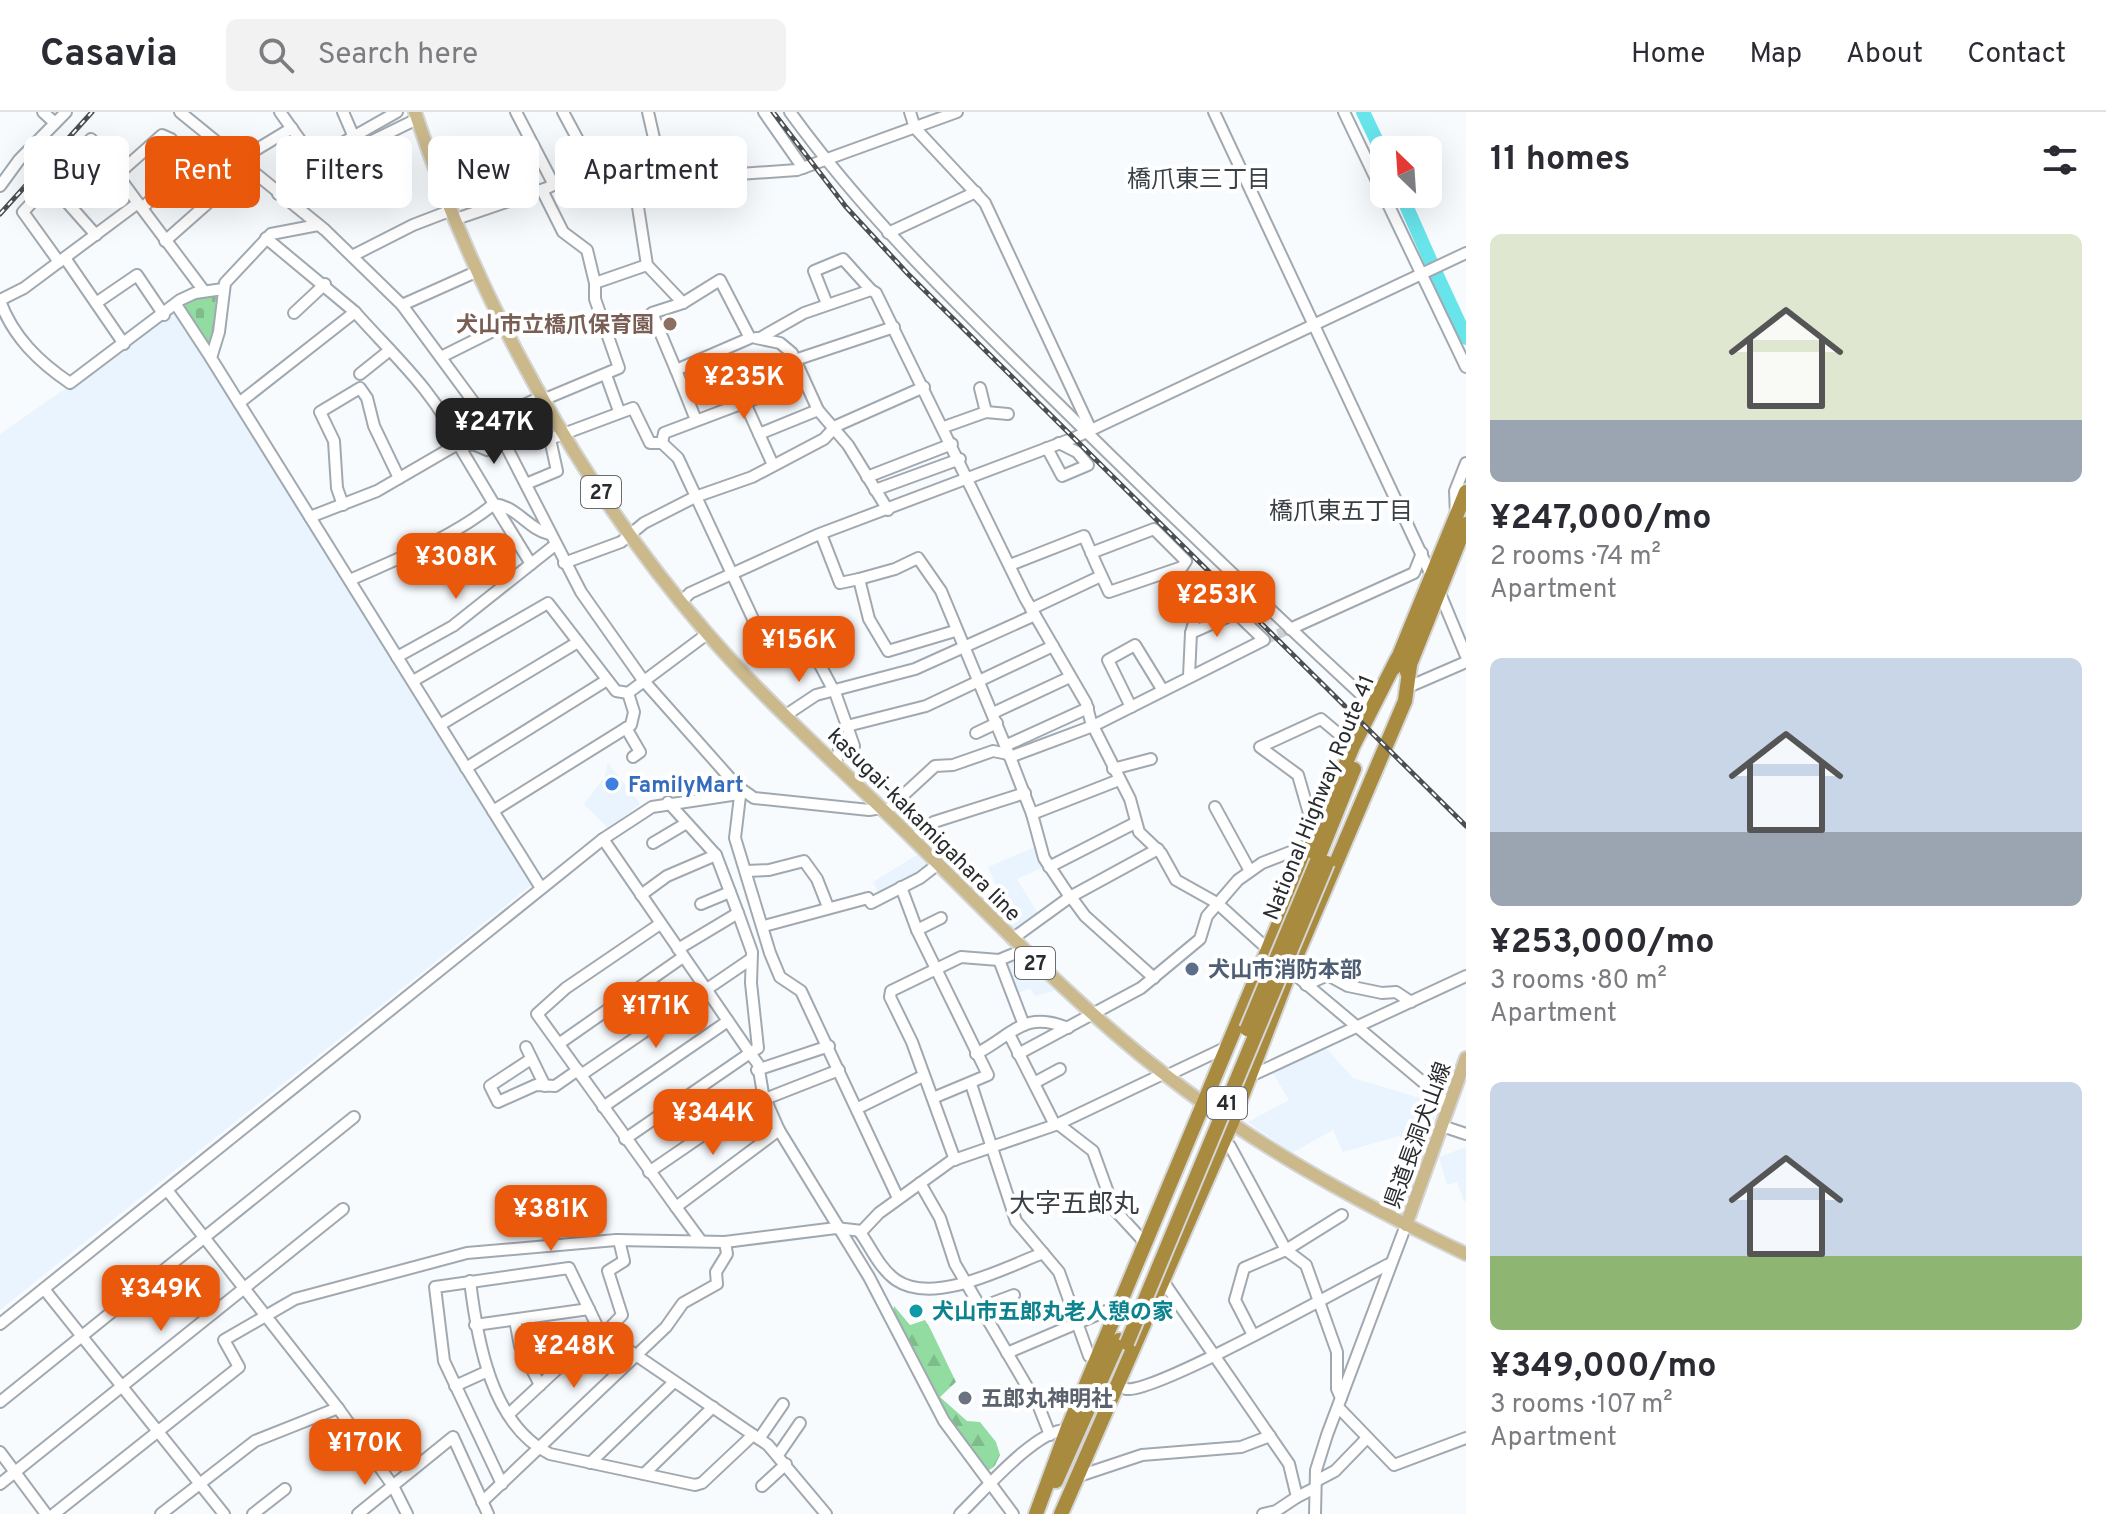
<!DOCTYPE html>
<meta charset="utf-8">
<style>
:root{--surface:#fff;--page:#f2f2f3;--text:#2b2b33;--muted:#7c7c81;--line:#e1e1e2;--accent:#ea580c}
body{margin:0;font-family:Overpass,"Noto Sans JP",sans-serif;background:var(--page);color:var(--text);height:100vh;display:flex;flex-direction:column;font-size:30px;white-space:nowrap}
*{box-sizing:border-box;margin:0}
p{font-size:26px;color:var(--muted)}
.icon{flex:none;width:44px;height:44px;fill:none;stroke:currentColor;stroke-width:2;stroke-linecap:round;stroke-linejoin:round}
.map{position:relative;flex:1;overflow:hidden}
.panel{display:flex;flex-direction:column;background:var(--surface);width:640px}
.panel>*{flex:none}
.hud{position:absolute;left:24px;top:24px;width:760px;height:72px;display:flex;gap:16px}
.needle{width:52px;rotate:335deg}
.tools{position:absolute;left:1370px;top:24px;display:grid;gap:16px}
.tools a{display:grid;place-items:center;width:72px;height:72px;border-radius:12px;background:var(--surface);box-shadow:0 8px 32px #0002;font-size:40px}
.price{position:absolute;translate:-50% -68px;padding:0 18px;border-radius:16px;background:var(--accent);color:#fff;font-size:26px;line-height:52px;filter:drop-shadow(0 2px 4px #0008)}
.price::after{content:'';position:absolute;left:50%;top:48px;width:24px;height:18px;margin-left:-12px;background:inherit;clip-path:polygon(0 0,100% 0,50% 100%)}
.price.active{background:#222;color:#fff}
ul{padding:0;list-style:none}
li{display:grid;align-content:center;gap:16px;height:424px;padding:0 24px}
li span{display:grid;place-items:center;height:248px;border-radius:12px;color:#555}
li>.icon{margin-inline-start:auto}
span .icon{width:144px;height:144px;fill:#fffc;stroke-width:1}
li b{font-size:34px}
h2{display:flex;justify-content:space-between;align-items:center;height:96px;padding:0 24px;font-size:34px}
.tag{padding:0 28px;border-radius:12px;background:var(--surface);box-shadow:0 8px 32px #0002;font-size:28px;line-height:72px}
.tag.active{background:var(--accent);color:#fff}
header{display:flex;align-items:center;gap:48px;box-sizing:border-box;height:112px;padding:0 40px;background:var(--surface);border-bottom:2px solid var(--line)}
header strong{font-size:38px}
nav{display:flex;gap:44px;margin-inline-start:auto;font-size:28px}
.search{width:560px;height:72px;background:var(--page);display:flex;align-items:center;gap:20px;box-sizing:border-box;padding:0 28px;border-radius:12px;color:var(--muted);font-size:30px}
main{display:flex;flex:1;min-height:0}
.map>svg:first-child{display:block}
.built{fill:#e9f4ff}
.forest{fill:url(#forest-firs)}
.cemetery{fill:url(#cemetery-stones)}
.lines{fill:none;stroke-linecap:round;stroke-linejoin:round}
.river{stroke:#68e4eb;stroke-width:14}
.minor-tunnel{stroke:#cfd2d5;stroke-width:10;stroke-dasharray:10 5;stroke-linecap:butt}
.minor-casing{stroke:#a1a9b0;stroke-width:14}
.major-casing{stroke:#d4d5d5;stroke-width:16}
.highway-casing{stroke:#d4d5d5;stroke-width:18}
.minor{stroke:#fff;stroke-width:10}
.major{stroke:#cbb98c;stroke-width:12}
.highway{stroke:#a98b3f;stroke-width:14}
.rail-casing{stroke:#4c4f52;stroke-width:5}
.rail{stroke:#fff;stroke-width:2;stroke-dasharray:6;stroke-linecap:butt}
.highway-bridge-casing{stroke:#d4d5d5;stroke-width:18;stroke-linecap:butt}
.highway-bridge{stroke:#a98b3f;stroke-width:14}
.education-dot{fill:#8d6e63;stroke:#fff;stroke-width:3}
.shop-dot{fill:#3f7fe0;stroke:#fff;stroke-width:3}
.service-dot{fill:#5c6f8a;stroke:#fff;stroke-width:3}
.culture-dot{fill:#0f9aa8;stroke:#fff;stroke-width:3}
.worship-dot{fill:#6b7280;stroke:#fff;stroke-width:3}
.labels{text-anchor:middle;stroke-width:8;stroke-linejoin:round;paint-order:stroke}
.shield{fill:#fff;stroke:#696b6d;stroke-width:2}
.shield-label{font-size:20px;font-weight:bold;fill:#292c2f}
.education-label{font-size:22px;font-weight:bold;fill:#785e54;stroke:#fff;text-anchor:end}
.shop-label{font-size:22px;font-weight:bold;fill:#366cbe;stroke:#fff;text-anchor:start}
.street-label{font-size:22px;fill:#292c2f;stroke:#fff}
.service-label{font-size:22px;font-weight:bold;fill:#4e5e75;stroke:#fff;text-anchor:start}
.culture-label{font-size:22px;font-weight:bold;fill:#0d838f;stroke:#fff;text-anchor:start}
.worship-label{font-size:22px;font-weight:bold;fill:#5b616d;stroke:#fff;text-anchor:start}
.neighbourhood-label{font-size:24px;fill:#394046;stroke:#fff}
.quarter-label{font-size:26px;fill:#394046;stroke:#fff}
</style>
<header>
<strong>Casavia</strong>
<div class="search"><svg class="icon" aria-label="search" viewBox="0 0 24 24"><circle cx="10" cy="10" r="6"/><path d="M15 15l6 6"/></svg>Search here</div>
<nav><a>Home</a><a>Map</a><a>About</a><a>Contact</a></nav>
</header>
<main>
<div class="map">
<svg width="1466" height="1402" viewBox="0 0 1466 1402">
<defs>
<pattern id="forest-firs" width="22" height="20" patternUnits="userSpaceOnUse" patternTransform="scale(2)"><rect width="22" height="20" fill="#92dba1"/><path d="M5 1l3.5 6h-7zM16 11l3.5 6h-7z" fill="#7ebc8b"/></pattern>
<pattern id="cemetery-stones" width="16" height="16" patternUnits="userSpaceOnUse" patternTransform="scale(2)"><rect width="16" height="16" fill="#92dba1"/><path d="M2 7V4a2 2 0 0 1 4 0v3zM10 15v-3a2 2 0 0 1 4 0v3z" fill="#7ebc8b"/></pattern>
</defs>
<rect width="100%" height="100%" fill="#f8fbfe"/>
<g class="built">
<path d="M178,198L534,771L0,1198V322Z"/>
<path d="M608,651L640,692L608,716L584,692L604,666Z"/>
<path d="M1035,735L1044,755L1017,767L1039,803L1016,819L989,792L1002,787L988,755Z"/>
<path d="M917,743L930,756L880,784L873,770Z"/>
<path d="M1014,845H1021L1055,879L1035,884L1030,876L1014,883L1003,850Z"/>
<path d="M1325,935L1353,966L1441,992L1412,1063L1400,1024L1343,1040L1333,1018L1292,1041L1248,1010L1289,988L1273,961Z"/>
<path d="M1466,1035V1089H1464L1457,1070L1447,1073L1439,1045Z"/>
</g>
<path class="forest" d="M894,1194L910,1213L925,1208L930,1216L956,1270L940,1285L967,1309L980,1310L996,1330L1000,1343L994,1355L986,1360L947,1308L892,1205Z"/>
<path class="cemetery" d="M216,181L215,220L210,235L181,196C187,182 202,183 216,181Z"/>
<g class="lines">
<g class="river">
<path d="M1363,0L1384,44"/>
<path d="M1401,82L1431,150"/>
<path d="M1435,159L1466,226"/>
</g>
<path class="minor-tunnel" d="M1264,528L1290,517"/>
<defs>
<g id="minor">
<path d="M43,0L55,11"/>
<path d="M180,0L325,118L402,193L506,334L581,480L643,568L737,674L754,686L869,698L881,696"/>
<path d="M280,0L318,53"/>
<path d="M343,0L356,30"/>
<path d="M516,0L554,73"/>
<path d="M563,0L592,54"/>
<path d="M648,0L664,70"/>
<path d="M764,0L803,56"/>
<path d="M790,0C866,105 959,194 1051,285C1154,387 1259,488 1366,587"/>
<path d="M910,0L915,16L985,91L1091,318"/>
<path d="M1214,0L1432,465"/>
<path d="M1344,0L1466,255"/>
<path d="M314,47L397,0"/>
<path d="M629,47L658,37"/>
<path d="M241,52L249,42L292,16"/>
<path d="M117,63L162,23L171,27L217,83L165,129"/>
<path d="M49,70L96,123"/>
<path d="M0,74L19,48L66,0"/>
<path d="M641,74L696,65L797,58L957,0"/>
<path d="M542,78L563,120L587,138L595,171L647,153"/>
<path d="M278,82L319,55L417,7"/>
<path d="M68,91L92,79L114,59"/>
<path d="M142,96L191,52"/>
<path d="M456,107L547,76L592,54L629,47L641,74L638,95L647,153L683,191"/>
<path d="M318,113L271,122L225,171L219,220L211,246L541,776"/>
<path d="M888,121L976,80"/>
<path d="M266,126L355,200"/>
<path d="M354,143L413,113L452,98"/>
<path d="M65,146L124,232"/>
<path d="M59,150L23,100L91,27L138,91"/>
<path d="M720,168L750,226L676,258L652,201L683,191Z"/>
<path d="M0,188L24,176L138,91L204,179"/>
<path d="M0,189C13,225 39,250 70,271L180,188L195,181L223,177"/>
<path d="M96,191L137,163L164,203"/>
<path d="M827,192L814,159L843,147L871,178"/>
<path d="M402,193L478,159"/>
<path d="M177,194L211,246"/>
<path d="M294,201L325,172"/>
<path d="M756,226L780,231L792,241L818,298L848,333L888,398"/>
<path d="M760,226L804,201L871,178L876,181L1025,486L1086,591L1091,610L1130,687L1139,720L1161,741L1176,768L1217,791L1271,840"/>
<path d="M441,245L505,213"/>
<path d="M795,248L894,215"/>
<path d="M676,258L696,308"/>
<path d="M360,262L390,238"/>
<path d="M606,263L619,299"/>
<path d="M980,276L986,300"/>
<path d="M545,287L619,256L595,187V171"/>
<path d="M239,291L355,200C390,240 437,281 458,332"/>
<path d="M745,291L773,353"/>
<path d="M489,309L543,284"/>
<path d="M944,315L986,300L1008,302"/>
<path d="M759,322L818,298"/>
<path d="M662,331L664,321L804,268"/>
<path d="M462,335L473,332L487,338L498,322"/>
<path d="M1047,336L1062,364L1088,353L1077,340L1059,331"/>
<path d="M867,365L952,332"/>
<path d="M526,372L557,359L550,327L633,296L650,331H662L678,346L767,537"/>
<path d="M875,378L960,347"/>
<path d="M343,393L337,376L334,329L320,300L360,276L367,286L374,314L399,366"/>
<path d="M1456,402L1455,379L1466,351"/>
<path d="M310,405L377,379L458,332L494,392C518,395 528,417 549,422"/>
<path d="M821,422L840,471L859,467L869,507L888,539L955,519"/>
<path d="M564,451L621,430L644,411L695,385L752,365L824,327L836,314L924,275"/>
<path d="M1010,453L1084,424C1092,443 1100,461 1109,480L1182,455L1186,449L1154,417L1091,441"/>
<path d="M859,467L895,457L918,446L941,479L1010,645L1093,614L1264,528L1236,501L1191,521L1189,564"/>
<path d="M350,468C399,446 452,426 494,392L531,452L555,433"/>
<path d="M1439,479L1466,544"/>
<path d="M681,490L690,481L817,423L1074,326L1466,141"/>
<path d="M1031,497L1101,464"/>
<path d="M844,516L808,530L836,583L847,614L926,594L1053,534"/>
<path d="M1290,517L1414,461L1422,441"/>
<path d="M1191,521L1197,500L1195,489"/>
<path d="M397,545L453,514L531,452"/>
<path d="M413,569L548,491L616,579L628,581"/>
<path d="M1406,576L1466,550"/>
<path d="M628,581L707,522"/>
<path d="M1131,595L1108,548L1135,533L1162,577"/>
<path d="M993,601L1070,565"/>
<path d="M786,603L816,583L915,557L1035,503"/>
<path d="M440,613L578,530"/>
<path d="M626,616L640,640L633,645"/>
<path d="M976,621L997,611"/>
<path d="M1007,633L1088,596"/>
<path d="M1010,645L1032,702L1119,668"/>
<path d="M836,651L839,638L854,634L847,614"/>
<path d="M466,656L607,568"/>
<path d="M1113,657L1151,647"/>
<path d="M740,684L735,726L770,841L780,865L801,879L898,1086"/>
<path d="M668,690L716,743L738,801"/>
<path d="M1215,695L1250,759"/>
<path d="M493,699L631,613L634,600L628,581"/>
<path d="M885,700L935,654L953,653L993,639L1008,642"/>
<path d="M1315,722L1298,663L1260,635L1321,607L1353,634"/>
<path d="M603,727L750,941L625,1027"/>
<path d="M913,727L934,710L1025,681"/>
<path d="M653,731L685,712"/>
<path d="M1049,755L1135,711"/>
<path d="M746,759L769,758L804,749L817,767L828,795"/>
<path d="M901,775L917,818L988,963L933,986"/>
<path d="M641,783L667,764L716,743"/>
<path d="M1070,785L1158,737"/>
<path d="M1071,785L1085,804L1154,866"/>
<path d="M701,792L730,780"/>
<path d="M660,812L566,876L537,902L676,1095L779,1018"/>
<path d="M764,814L868,786L871,791L920,766L938,752"/>
<path d="M917,818L941,806"/>
<path d="M1012,827L1070,785L1044,746L1032,702"/>
<path d="M678,837L738,801L752,840L751,871L758,936L750,941L758,952L763,982L779,1018L869,1165L944,1309L1013,1402"/>
<path d="M999,848L1024,913"/>
<path d="M1286,855L1449,992"/>
<path d="M1306,873L1328,863L1348,874L1382,881L1396,880L1411,890"/>
<path d="M1009,922L1055,1013"/>
<path d="M560,931L683,845"/>
<path d="M526,935L545,974"/>
<path d="M976,942C1014,922 1024,898 1068,916"/>
<path d="M1018,942L1141,876L1200,827L1207,804L1238,768L1262,751L1311,732"/>
<path d="M531,947L490,974L498,990L536,973L555,974L578,958"/>
<path d="M757,958L829,934"/>
<path d="M1249,961L1255,962L1466,864"/>
<path d="M581,963L751,847"/>
<path d="M1166,964L1227,935"/>
<path d="M1034,971L1060,957"/>
<path d="M971,972L1016,1109L1059,1160L1089,1244"/>
<path d="M765,987L839,958"/>
<path d="M603,995L728,909"/>
<path d="M858,996L923,964"/>
<path d="M1058,1012L1093,1039L1114,1097L1146,1132"/>
<path d="M1442,1014L1466,1022"/>
<path d="M1230,1034L1286,1138L1306,1153L1337,1240V1277L1341,1286"/>
<path d="M955,1048L912,930L890,885L891,879L961,845L999,848L1023,838"/>
<path d="M649,1060L763,982"/>
<path d="M920,1071L940,1106L955,1152L1039,1295L1050,1323"/>
<path d="M167,1078L338,1296L393,1374L407,1402"/>
<path d="M676,1095L701,1129"/>
<path d="M859,1119C871,1135 879,1156 896,1168C934,1194 1006,1155 1043,1141"/>
<path d="M470,1169C477,1227 491,1313 550,1342L695,1373L702,1371L753,1323"/>
<path d="M1163,1169L1289,1352L1297,1385L1315,1376"/>
<path d="M44,1177L224,1402"/>
<path d="M979,1196L1014,1183"/>
<path d="M515,1208L520,1234L540,1273"/>
<path d="M0,1212L603,727L652,695L745,681"/>
<path d="M475,1213L589,1197"/>
<path d="M604,1222L622,1203L608,1159L624,1149L619,1128"/>
<path d="M1253,1223L1235,1188L1244,1156L1286,1138L1342,1103"/>
<path d="M1007,1241L1106,1199L1117,1200"/>
<path d="M455,1274L488,1259"/>
<path d="M1126,1277C1155,1282 1351,1171 1391,1151"/>
<path d="M0,1290L354,1005"/>
<path d="M1338,1295L1394,1353L1466,1326"/>
<path d="M509,1302L599,1218"/>
<path d="M759,1327L783,1292"/>
<path d="M0,1340L46,1402"/>
<path d="M778,1343L800,1311"/>
<path d="M590,1351L673,1271"/>
<path d="M644,1362L713,1295"/>
<path d="M1079,1364L1142,1343L1241,1335L1270,1324"/>
<path d="M1316,1369L1335,1359L1366,1327"/>
<path d="M0,1372L343,1097"/>
<path d="M502,1372L444,1249L435,1175L569,1156L599,1218L768,1333L826,1402"/>
<path d="M762,1374L786,1352"/>
<path d="M482,1390L666,1215L683,1191L717,1172L716,1160L727,1142L725,1130"/>
<path d="M54,1402L239,1255L224,1228L295,1187L467,1141L616,1128L725,1130L836,1116L862,1119L879,1101L951,1049L1058,1012L1163,962"/>
<path d="M161,1402L255,1329L338,1296"/>
<path d="M253,1402L285,1377"/>
<path d="M358,1402L453,1325L488,1402"/>
<path d="M960,1402C981,1382 1037,1316 1067,1318"/>
<path d="M1263,1402L1276,1399L1297,1385"/>
<path d="M1315,1402L1316,1358L1327,1323L1406,1113"/>
</g>
<g id="major">
<path d="M415,0C475,184 579,373 706,520C768,592 841,656 909,723C998,811 1083,902 1184,977C1271,1043 1368,1095 1466,1142"/>
<path d="M1406,1113L1466,946"/>
</g>
<g id="highway">
<path d="M1394,556L1466,380"/>
<path d="M1407,560L1466,412"/>
<path d="M1317,749L1354,657"/>
<path d="M1056,1369L1119,1228"/>
<path d="M1036,1402L1067,1318L1353,634L1397,547"/>
<path d="M1061,1402L1232,1010L1290,859L1405,589L1410,553"/>
</g>
</defs>
<use href="#minor" class="minor-casing"/>
<use href="#major" class="major-casing"/>
<use href="#highway" class="highway-casing"/>
<use href="#minor" class="minor"/>
<use href="#major" class="major"/>
<use href="#highway" class="highway"/>
<defs>
<g id="rail">
<path d="M773,0L846,95L908,162L1466,714"/>
<path d="M0,102L92,0"/>
</g>
</defs>
<use href="#rail" class="rail-casing"/>
<use href="#rail" class="rail"/>
<defs>
<g id="highway-bridge">
<path d="M1247,917L1317,749"/>
<path d="M1127,1231L1327,751"/>
</g>
</defs>
<use href="#highway-bridge" class="highway-bridge-casing"/>
<use href="#highway-bridge" class="highway-bridge"/>
</g>
<circle class="education-dot" cx="670" cy="212" r="8"/>
<circle class="shop-dot" cx="612" cy="672" r="8"/>
<circle class="service-dot" cx="1192" cy="857" r="8"/>
<circle class="culture-dot" cx="916" cy="1199" r="8"/>
<circle class="worship-dot" cx="965" cy="1286" r="8"/>
<g class="labels">
<g class="shield">
<rect x="581" y="364" width="40" height="32" rx="6"/>
<rect x="1015" y="835" width="40" height="32" rx="6"/>
<rect x="1207" y="975" width="40" height="32" rx="6"/>
</g>
<g class="shield-label">
<text x="601" y="387">27</text>
<text x="1035" y="858">27</text>
<text x="1227" y="998">41</text>
</g>
<g class="education-label">
<text x="654" y="220">犬山市立橋爪保育園</text>
</g>
<g class="shop-label">
<text x="628" y="680">FamilyMart</text>
</g>
<g class="street-label">
<text transform="translate(1318 685) rotate(-68)" y="8">National Highway Route 41</text>
<text transform="translate(925 712) rotate(45)" y="8">kasugai-kakamigahara line</text>
<text transform="translate(1417 1023) rotate(-70)" y="8">県道長洞犬山線</text>
</g>
<g class="service-label">
<text x="1208" y="865">犬山市消防本部</text>
</g>
<g class="culture-label">
<text x="932" y="1207">犬山市五郎丸老人憩の家</text>
</g>
<g class="worship-label">
<text x="981" y="1294">五郎丸神明社</text>
</g>
<g class="neighbourhood-label">
<text x="1199" y="75">橋爪東三丁目</text>
<text x="1341" y="407">橋爪東五丁目</text>
</g>
<g class="quarter-label">
<text x="1074" y="1100">大字五郎丸</text>
</g>
</g>
</svg>
<div class="tools">
<a><svg class="needle" viewBox="-14 -14 28 28"><path d="M0-13l5 13h-10z" fill="#e53935"/><path d="M0 13l5-13h-10z" fill="#7c7c81"/></svg></a>
</div>
<b class="price" style="left:744px;top:309px">¥235K</b>
<b class="price active" style="left:494px;top:354px">¥247K</b>
<b class="price" style="left:456px;top:489px">¥308K</b>
<b class="price" style="left:1217px;top:527px">¥253K</b>
<b class="price" style="left:799px;top:572px">¥156K</b>
<b class="price" style="left:656px;top:938px">¥171K</b>
<b class="price" style="left:713px;top:1045px">¥344K</b>
<b class="price" style="left:551px;top:1141px">¥381K</b>
<b class="price" style="left:161px;top:1221px">¥349K</b>
<b class="price" style="left:574px;top:1278px">¥248K</b>
<b class="price" style="left:365px;top:1375px">¥170K</b>
<div class="hud">
<a class="tag">Buy</a>
<a class="tag active">Rent</a>
<a class="tag">Filters</a>
<a class="tag">New</a>
<a class="tag">Apartment</a>
</div>
</div>
<section class="panel">
<h2>11 homes<svg class="icon" aria-label="filters" viewBox="0 0 24 24"><path d="M4 7h16M4 17h16"/><circle cx="9" cy="7" r="2"/><circle cx="15" cy="17" r="2"/></svg></h2>
<ul>
<li><span style="background:linear-gradient(#dfe7d0 75%,#9aa5b1 0)"><svg class="icon" aria-label="home" viewBox="0 0 24 24"><path d="M3 11l9-7 9 7M6 9v11h12V9"/></svg></span><div><b>¥247,000/mo</b><p>2 rooms · 74 m²</p><p>Apartment</p></div></li>
<li><span style="background:linear-gradient(#c9d6e8 70%,#9aa5b1 0)"><svg class="icon" aria-label="home" viewBox="0 0 24 24"><path d="M3 11l9-7 9 7M6 9v11h12V9"/></svg></span><div><b>¥253,000/mo</b><p>3 rooms · 80 m²</p><p>Apartment</p></div></li>
<li><span style="background:linear-gradient(#c9d6e8 70%,#8fb573 0)"><svg class="icon" aria-label="home" viewBox="0 0 24 24"><path d="M3 11l9-7 9 7M6 9v11h12V9"/></svg></span><div><b>¥349,000/mo</b><p>3 rooms · 107 m²</p><p>Apartment</p></div></li>
</ul>
</section>
</main>
